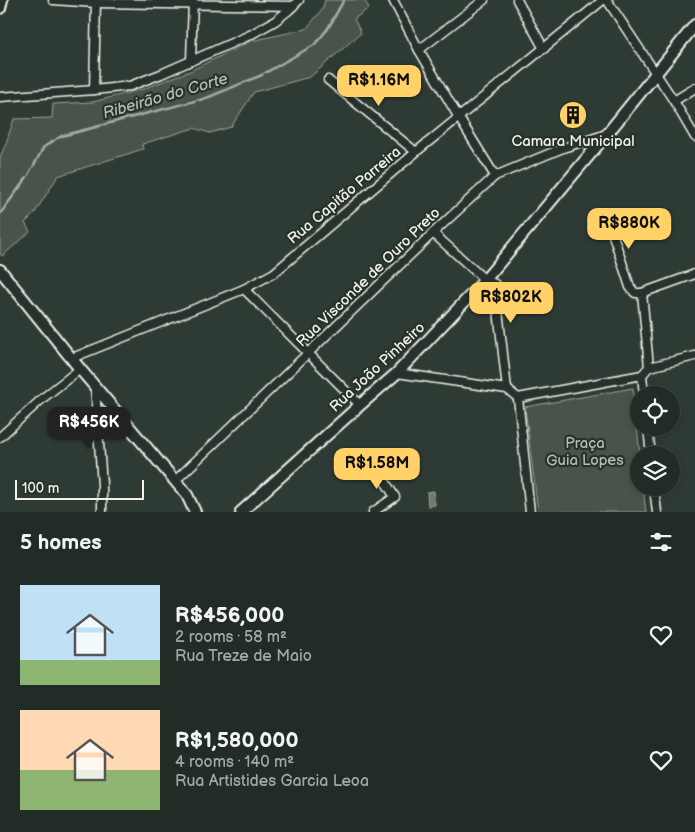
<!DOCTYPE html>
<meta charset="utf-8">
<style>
:root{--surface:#222c27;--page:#2e3833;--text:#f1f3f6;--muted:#a2a7a7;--line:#3f4844;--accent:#ffd166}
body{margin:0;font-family:"Balsamiq Sans",sans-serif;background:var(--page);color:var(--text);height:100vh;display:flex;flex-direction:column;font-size:19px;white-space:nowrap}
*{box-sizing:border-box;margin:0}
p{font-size:16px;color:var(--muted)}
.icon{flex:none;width:28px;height:28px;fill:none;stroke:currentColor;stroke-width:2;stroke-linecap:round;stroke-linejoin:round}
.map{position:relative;height:512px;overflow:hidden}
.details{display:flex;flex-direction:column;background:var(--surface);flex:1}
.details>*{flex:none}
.buttons{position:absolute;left:630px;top:386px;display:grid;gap:10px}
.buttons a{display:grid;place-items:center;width:50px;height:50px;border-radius:50%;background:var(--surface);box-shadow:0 2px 8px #0003,0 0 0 1px var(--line);font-size:25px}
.scale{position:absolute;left:15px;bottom:12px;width:129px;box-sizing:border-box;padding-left:5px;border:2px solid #f4f1e8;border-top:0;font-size:14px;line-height:18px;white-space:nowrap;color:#f4f1e8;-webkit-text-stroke:4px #26332d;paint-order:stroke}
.price{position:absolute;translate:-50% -42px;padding:0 11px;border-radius:10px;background:var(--accent);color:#111;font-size:16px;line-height:32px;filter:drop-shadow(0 1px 2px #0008)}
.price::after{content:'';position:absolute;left:50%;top:30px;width:15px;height:11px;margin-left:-8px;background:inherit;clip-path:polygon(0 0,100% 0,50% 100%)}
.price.current{background:#222;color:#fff}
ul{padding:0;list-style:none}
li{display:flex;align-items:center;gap:15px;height:125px;padding:0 20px}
li span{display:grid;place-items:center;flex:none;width:140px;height:100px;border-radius:0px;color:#555}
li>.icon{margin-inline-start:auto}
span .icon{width:60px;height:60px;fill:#fffc;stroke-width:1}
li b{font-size:21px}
h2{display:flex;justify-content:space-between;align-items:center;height:60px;padding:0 20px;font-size:21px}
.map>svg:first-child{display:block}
.green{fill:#48524c;stroke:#9ea29a}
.water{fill:#6f7770;stroke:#a4a8a0}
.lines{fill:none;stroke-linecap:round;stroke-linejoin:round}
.stream{stroke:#a4a8a0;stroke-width:2.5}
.street-casing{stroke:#f4f1e8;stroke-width:11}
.secondary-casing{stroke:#f4f1e8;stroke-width:14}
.street{stroke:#26332d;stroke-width:8}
.secondary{stroke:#26332d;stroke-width:10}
.labels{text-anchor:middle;stroke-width:4.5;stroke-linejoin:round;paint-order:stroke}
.poi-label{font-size:15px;fill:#f4f1e8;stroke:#26332d}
.street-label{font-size:15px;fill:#f4f1e8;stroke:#26332d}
.park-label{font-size:15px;fill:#b8b9b1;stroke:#26332d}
.water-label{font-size:16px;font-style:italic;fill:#b8bab2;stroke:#26332d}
</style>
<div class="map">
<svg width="695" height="512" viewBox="0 0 695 512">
<rect width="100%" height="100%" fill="#2e3b34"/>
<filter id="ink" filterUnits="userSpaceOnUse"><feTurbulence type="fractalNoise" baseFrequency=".02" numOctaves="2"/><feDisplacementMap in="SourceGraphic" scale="10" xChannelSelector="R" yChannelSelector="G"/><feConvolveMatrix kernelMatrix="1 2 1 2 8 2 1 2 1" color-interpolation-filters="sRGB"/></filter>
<g filter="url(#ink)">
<g class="green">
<path d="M325,0H364L369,8L354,19L361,33L310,77L254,92L231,127L210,133L194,128L142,144L143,149L58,176L34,214L25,223L30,232L2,256L0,254V157L5,146L14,119L52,118L53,104L93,102L143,89L190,71L251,41L306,29L322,10Z"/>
<path d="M633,388L640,455H639V488H643L646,512H538L525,407Z"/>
</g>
<g class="water">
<path d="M343,0L328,29L314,45L255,78L209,97L62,136L44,147L24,183L0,214L24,183L43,147L62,135L209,97L255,78L314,45L327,28Z"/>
<path d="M434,491L435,505L428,506L427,492Z"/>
</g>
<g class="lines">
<g class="stream">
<path d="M267,72L314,45L328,29L344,0"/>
<path d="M200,100L209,97L262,75"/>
<path d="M106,124L195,101"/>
<path d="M58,138L62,136L100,126"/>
<path d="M34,165L44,147L53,141"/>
<path d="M0,214L27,177"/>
</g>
<defs>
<g id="street">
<path d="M53,0L96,3L293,6"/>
<path d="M393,0L419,50L459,118L495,176"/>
<path d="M517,0L544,49"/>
<path d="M607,0L674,101L695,137"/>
<path d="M419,50L484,0"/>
<path d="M191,61L193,0"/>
<path d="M328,80L416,152"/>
<path d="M94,90L96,0"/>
<path d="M0,97L94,90L130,86L161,74L250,35L275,21L289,10L299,0"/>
<path d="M674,101L695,88"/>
<path d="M608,220L630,287L635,293H642L695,274"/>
<path d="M433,233L485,280L495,284L507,389"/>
<path d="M244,289L360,405"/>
<path d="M642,293L649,367"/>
<path d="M72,358L244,289L274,273L416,152L603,0"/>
<path d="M649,367L695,356"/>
<path d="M397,373L507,389L518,398"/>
<path d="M642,375L644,395"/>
<path d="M95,387L102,485V512"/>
<path d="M518,398L642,375L649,367"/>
<path d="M518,398L530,512"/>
<path d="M648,428L651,455"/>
<path d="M0,437L43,398L80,369"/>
<path d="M175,481L433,233L495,176L563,148L607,134"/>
<path d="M654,488L657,512"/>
<path d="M373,512L395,497L375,466"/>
</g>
<g id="secondary">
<path d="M0,8L2,0"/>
<path d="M0,270L80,369L187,495L195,512"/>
<path d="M241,512L360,405L397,373L485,280L607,134L695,25"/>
</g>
</defs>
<use href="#street" class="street-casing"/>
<use href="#secondary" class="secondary-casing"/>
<use href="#street" class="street"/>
<use href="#secondary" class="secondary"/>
</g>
</g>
<defs>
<symbol id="building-disc" viewBox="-11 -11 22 22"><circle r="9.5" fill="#ffd166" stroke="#26332d"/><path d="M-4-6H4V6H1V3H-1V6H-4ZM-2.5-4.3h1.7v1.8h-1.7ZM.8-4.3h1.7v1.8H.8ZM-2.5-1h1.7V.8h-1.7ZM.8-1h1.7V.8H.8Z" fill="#111"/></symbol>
</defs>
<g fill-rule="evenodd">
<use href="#building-disc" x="557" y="99" width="32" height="32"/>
</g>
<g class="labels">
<g class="poi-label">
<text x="573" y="146">Camara Municipal</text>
</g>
<g class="street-label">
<text transform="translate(344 195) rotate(-40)" y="5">Rua Capitão Parreira</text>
<text transform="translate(368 277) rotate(-44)" y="5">Rua Visconde de Ouro Preto</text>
<text transform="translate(377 367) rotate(-43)" y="5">Rua João Pinheiro</text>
</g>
<g class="park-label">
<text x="585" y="448">Praça<tspan x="585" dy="17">Guia Lopes</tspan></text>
</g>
<g class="water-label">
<text transform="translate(165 95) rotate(-16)" y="6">Ribeirão do Corte</text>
</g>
</g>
</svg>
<div class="buttons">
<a><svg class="icon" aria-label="locate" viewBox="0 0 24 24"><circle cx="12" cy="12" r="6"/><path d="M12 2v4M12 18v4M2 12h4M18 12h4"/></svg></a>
<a><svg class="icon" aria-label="layers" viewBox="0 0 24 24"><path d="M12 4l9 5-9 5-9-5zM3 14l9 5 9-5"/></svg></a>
</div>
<div class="scale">100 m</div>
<b class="price" style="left:379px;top:107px">R$1.16M</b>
<b class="price" style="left:629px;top:250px">R$880K</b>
<b class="price" style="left:511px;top:324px">R$802K</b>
<b class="price current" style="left:89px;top:449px">R$456K</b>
<b class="price" style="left:377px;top:490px">R$1.58M</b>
</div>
<section class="details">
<h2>5 homes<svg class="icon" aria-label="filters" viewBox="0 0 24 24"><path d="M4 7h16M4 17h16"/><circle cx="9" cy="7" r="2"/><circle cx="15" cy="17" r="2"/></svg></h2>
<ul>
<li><span style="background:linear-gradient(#bfe0f5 75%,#8fb573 0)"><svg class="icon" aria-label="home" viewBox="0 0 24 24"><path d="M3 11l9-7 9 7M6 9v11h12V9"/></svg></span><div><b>R$456,000</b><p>2 rooms · 58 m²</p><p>Rua Treze de Maio</p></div><svg class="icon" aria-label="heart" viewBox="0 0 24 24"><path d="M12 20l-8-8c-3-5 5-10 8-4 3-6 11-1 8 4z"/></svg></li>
<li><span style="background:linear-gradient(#ffd9b3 60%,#8fb573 0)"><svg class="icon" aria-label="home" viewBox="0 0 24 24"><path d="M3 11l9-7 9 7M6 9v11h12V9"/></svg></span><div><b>R$1,580,000</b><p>4 rooms · 140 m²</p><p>Rua Artistides Garcia Leoa</p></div><svg class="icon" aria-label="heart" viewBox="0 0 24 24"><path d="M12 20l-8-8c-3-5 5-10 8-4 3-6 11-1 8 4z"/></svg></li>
</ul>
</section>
